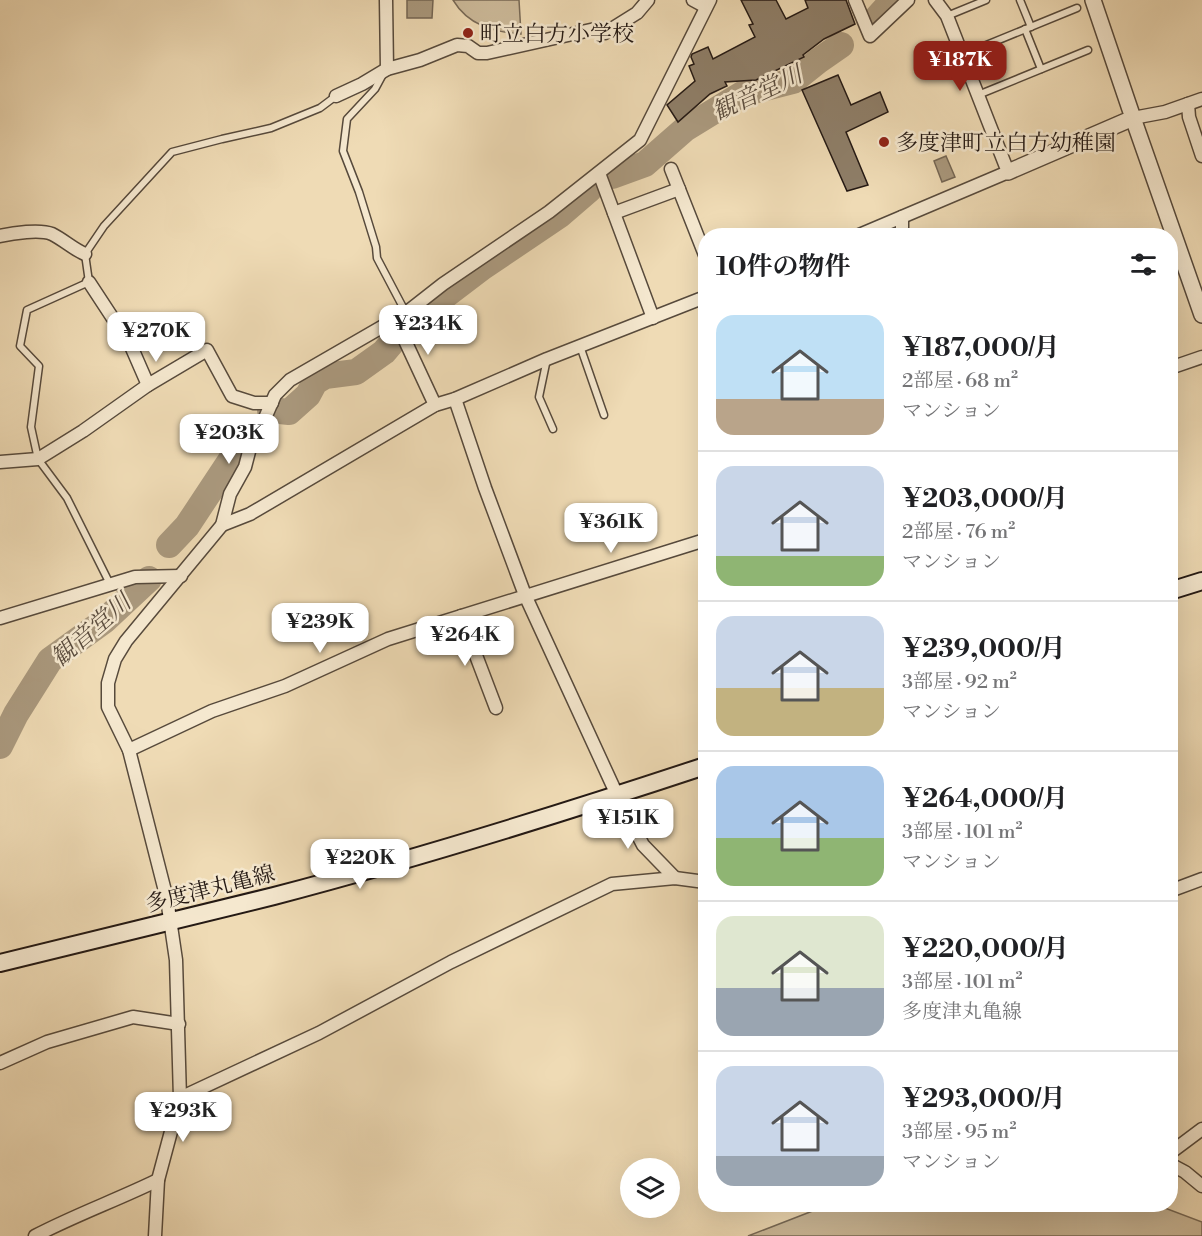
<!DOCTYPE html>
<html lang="ja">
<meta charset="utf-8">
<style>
:root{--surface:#fff;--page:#f2f2f2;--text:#202124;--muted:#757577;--line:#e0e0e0;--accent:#8f2418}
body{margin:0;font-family:"Libre Bodoni","Noto Serif JP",serif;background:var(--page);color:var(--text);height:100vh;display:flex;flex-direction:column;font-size:22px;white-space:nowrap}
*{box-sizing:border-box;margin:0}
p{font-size:20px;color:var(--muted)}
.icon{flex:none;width:33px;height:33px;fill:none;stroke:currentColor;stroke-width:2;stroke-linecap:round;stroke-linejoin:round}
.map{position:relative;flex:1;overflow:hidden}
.drawer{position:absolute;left:698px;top:228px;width:480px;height:984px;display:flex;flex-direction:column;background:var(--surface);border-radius:24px;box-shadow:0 6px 24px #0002}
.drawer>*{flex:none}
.buttons{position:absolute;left:620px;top:1158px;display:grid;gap:12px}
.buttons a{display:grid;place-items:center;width:60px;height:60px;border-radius:50%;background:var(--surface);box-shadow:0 6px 24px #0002;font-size:30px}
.price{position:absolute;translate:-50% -51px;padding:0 14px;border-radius:12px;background:#fff;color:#222;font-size:20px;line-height:39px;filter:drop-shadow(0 2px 3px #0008)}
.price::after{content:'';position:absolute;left:50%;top:36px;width:18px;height:14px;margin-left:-9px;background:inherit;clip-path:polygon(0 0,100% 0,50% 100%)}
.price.selected{background:var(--accent);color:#fff}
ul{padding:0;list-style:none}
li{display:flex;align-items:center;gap:18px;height:150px;padding:0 18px}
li+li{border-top:2px solid var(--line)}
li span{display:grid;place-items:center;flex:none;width:168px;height:120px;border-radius:18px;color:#555}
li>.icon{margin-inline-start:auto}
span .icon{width:72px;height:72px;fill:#fffc;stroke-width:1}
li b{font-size:26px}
h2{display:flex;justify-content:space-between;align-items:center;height:72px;padding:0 18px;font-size:26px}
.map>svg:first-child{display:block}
.green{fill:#ccba9a;stroke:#786a57;stroke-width:1.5}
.water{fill:#aa997e;stroke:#746654;stroke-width:1.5}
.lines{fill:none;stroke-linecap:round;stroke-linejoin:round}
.river{stroke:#aa997e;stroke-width:26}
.building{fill:#8e7e68;stroke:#241914;stroke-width:1.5}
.service-casing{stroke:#574a3c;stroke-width:9}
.minor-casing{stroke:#574a3c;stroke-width:15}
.tertiary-casing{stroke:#574a3c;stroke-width:18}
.secondary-casing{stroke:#241914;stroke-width:20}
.service{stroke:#f5e8cf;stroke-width:6}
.minor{stroke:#f5e8cf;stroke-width:12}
.tertiary{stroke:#f5e8cf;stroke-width:15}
.secondary{stroke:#f5e8cf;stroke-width:16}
.poi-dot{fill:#8f2418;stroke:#f5e8cf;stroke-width:2}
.labels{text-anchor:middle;stroke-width:5;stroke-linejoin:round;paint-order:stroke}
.poi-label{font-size:22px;fill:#241914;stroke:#f5e8cf;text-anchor:start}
.street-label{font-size:22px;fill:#241914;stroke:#f5e8cf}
.water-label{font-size:24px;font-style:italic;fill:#5a4c3e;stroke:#f5e8cf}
</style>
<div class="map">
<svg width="1202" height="1236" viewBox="0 0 1202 1236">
<rect width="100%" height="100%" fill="#efdbb5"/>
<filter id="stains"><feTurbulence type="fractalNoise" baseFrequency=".00333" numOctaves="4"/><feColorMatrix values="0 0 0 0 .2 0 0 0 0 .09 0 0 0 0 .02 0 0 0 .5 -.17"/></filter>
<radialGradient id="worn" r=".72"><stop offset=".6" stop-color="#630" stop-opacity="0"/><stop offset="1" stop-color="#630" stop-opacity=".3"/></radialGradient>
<g class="green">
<path d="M453,0H519L521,34C493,32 468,25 453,0Z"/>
<path d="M828,1205H1157L1202,1222V1236H748Z"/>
</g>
<g class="water">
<path d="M407,0H433L432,18H407Z"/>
<path d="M946,156L955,177L942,182L934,161Z"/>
</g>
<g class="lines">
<g class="river">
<path d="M875,20L893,0"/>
<path d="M612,176L645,164L685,129L742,94L793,81L818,61L841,45"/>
<path d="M412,321L483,267L560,215L589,190"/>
<path d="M270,410L289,412L308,395L315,382L325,376L356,372L384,352L395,339"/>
<path d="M169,545L187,526L234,455"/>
<path d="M0,746L16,714L50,660L104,621L149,579"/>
</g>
</g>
<g class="building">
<path d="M741,0H776L786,19L808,8L805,0H846L855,24L824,39L803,55L804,57L756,80L725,82L727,86L710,94L678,122L667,105L695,81L689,66L694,64L691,57L692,54L708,47L713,59L755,37L749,25L753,24Z"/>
<path d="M838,75L851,105L880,92L888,112L846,132L868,185L847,191L802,90Z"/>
</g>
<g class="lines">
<defs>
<g id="service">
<path d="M1020,0L1031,27"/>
<path d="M947,16L986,0"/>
<path d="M1025,29L1041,69"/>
<path d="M962,55L1077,8"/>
<path d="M382,76L375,89L347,119L343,151L359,192L376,247L377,258L406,313"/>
<path d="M978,95L1088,50"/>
<path d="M580,346L604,415"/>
<path d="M547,359L539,397L553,429"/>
<path d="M110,584L67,498L38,459L31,427L39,366L20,346L27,310L89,282L85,254L104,226L172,152L222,139L271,128L320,108L336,96"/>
</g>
<g id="minor">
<path d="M386,0L387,69"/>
<path d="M693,0L706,7"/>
<path d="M855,0L870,36L908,0"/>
<path d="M336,96L362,84L387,69L420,60L457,45L468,46L478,53H487L595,29L605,33L637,13L648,0"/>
<path d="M1188,104L1189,117L1202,156"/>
<path d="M1133,118L1165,112L1202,99"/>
<path d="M671,169L705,255"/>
<path d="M599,173L653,318"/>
<path d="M614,213L679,189"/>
<path d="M902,217V236"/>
<path d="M0,236C13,233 40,229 52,234C64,240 73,249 85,254"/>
<path d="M857,236L1008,172L947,16L935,0"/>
<path d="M89,282L131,346L148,385"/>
<path d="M395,319L435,405"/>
<path d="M1170,368L1202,357"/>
<path d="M455,399L485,488L525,595L617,795L643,845L675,878"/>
<path d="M0,462L38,459L83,431L148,385L207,350L232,396L254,403H272"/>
<path d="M222,525L250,514L435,405L455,399L547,359L705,297"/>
<path d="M461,616L496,708"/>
<path d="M0,618L135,577L181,576"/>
<path d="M129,750L212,711L285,686L388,639L705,540"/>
<path d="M1170,891L1202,879"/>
<path d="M0,1063L47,1042L133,1017L179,1024"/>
<path d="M180,1098L319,1033L451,962L612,884L675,878L705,882"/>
<path d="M1170,1153L1202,1129"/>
<path d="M1170,1164L1185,1172L1202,1186"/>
<path d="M35,1236C75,1215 117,1200 158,1180"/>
<path d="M155,1236L158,1180L180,1098L176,960L167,899L129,750L108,707V683L115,659L126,641L222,525L230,494L245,467L251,444L262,425L275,395L290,380L406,313L443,284L549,212L640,140L710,0"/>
</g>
<g id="tertiary">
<path d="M1133,118L1202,315"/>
<path d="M1008,172L1133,118L1093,0"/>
</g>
<g id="secondary">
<path d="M1170,591L1202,581"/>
<path d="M0,963C91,940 183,919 274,896C419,858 563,813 705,766"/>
</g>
</defs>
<use href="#service" class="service-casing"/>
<use href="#minor" class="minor-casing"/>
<use href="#tertiary" class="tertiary-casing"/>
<use href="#secondary" class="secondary-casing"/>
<use href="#service" class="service"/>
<use href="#minor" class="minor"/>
<use href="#tertiary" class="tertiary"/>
<use href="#secondary" class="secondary"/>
</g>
<g class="poi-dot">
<circle cx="468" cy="33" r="6"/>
<circle cx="884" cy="142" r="6"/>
</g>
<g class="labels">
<g class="poi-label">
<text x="480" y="41">町立白方小学校</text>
<text x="896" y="150">多度津町立白方幼稚園</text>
</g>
<g class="street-label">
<text transform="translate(210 888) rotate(-14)" y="8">多度津丸亀線</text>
</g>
<g class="water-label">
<text transform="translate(757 93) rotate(-25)" y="8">観音堂川</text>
<text transform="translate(91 630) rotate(-41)" y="8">観音堂川</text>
</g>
</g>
<rect width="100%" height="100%" filter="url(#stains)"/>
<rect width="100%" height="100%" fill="url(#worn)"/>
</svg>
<div class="buttons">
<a><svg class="icon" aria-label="layers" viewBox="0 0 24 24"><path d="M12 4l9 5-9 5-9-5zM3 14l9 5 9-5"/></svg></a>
</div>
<b class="price selected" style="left:960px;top:92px">¥187K</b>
<b class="price" style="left:428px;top:356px">¥234K</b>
<b class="price" style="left:156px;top:363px">¥270K</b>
<b class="price" style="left:229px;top:465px">¥203K</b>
<b class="price" style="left:611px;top:554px">¥361K</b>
<b class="price" style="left:320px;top:654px">¥239K</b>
<b class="price" style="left:465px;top:667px">¥264K</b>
<b class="price" style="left:628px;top:850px">¥151K</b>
<b class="price" style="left:360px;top:890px">¥220K</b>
<b class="price" style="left:183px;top:1143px">¥293K</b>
<section class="drawer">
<h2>10件の物件<svg class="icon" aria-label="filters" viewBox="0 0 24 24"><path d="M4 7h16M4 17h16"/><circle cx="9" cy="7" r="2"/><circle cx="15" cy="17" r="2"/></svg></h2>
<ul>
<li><span style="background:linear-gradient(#bfe0f5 70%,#b9a48a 0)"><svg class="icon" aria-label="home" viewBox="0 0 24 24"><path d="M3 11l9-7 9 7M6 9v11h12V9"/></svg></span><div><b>¥187,000/月</b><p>2部屋 · 68 m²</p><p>マンション</p></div></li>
<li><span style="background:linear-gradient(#c9d6e8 75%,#8fb573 0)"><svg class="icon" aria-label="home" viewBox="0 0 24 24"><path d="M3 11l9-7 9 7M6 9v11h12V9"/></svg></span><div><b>¥203,000/月</b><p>2部屋 · 76 m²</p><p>マンション</p></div></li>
<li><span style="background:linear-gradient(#c9d6e8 60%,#c2b280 0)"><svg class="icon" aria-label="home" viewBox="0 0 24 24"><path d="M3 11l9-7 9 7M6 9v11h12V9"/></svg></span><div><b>¥239,000/月</b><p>3部屋 · 92 m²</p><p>マンション</p></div></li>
<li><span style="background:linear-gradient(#a9c7e8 60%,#8fb573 0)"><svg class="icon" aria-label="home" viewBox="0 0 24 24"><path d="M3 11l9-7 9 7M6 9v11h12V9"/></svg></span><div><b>¥264,000/月</b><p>3部屋 · 101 m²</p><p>マンション</p></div></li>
<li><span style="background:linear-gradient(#dfe7d0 60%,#9aa5b1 0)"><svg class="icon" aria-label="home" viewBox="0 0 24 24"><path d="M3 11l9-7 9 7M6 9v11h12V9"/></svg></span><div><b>¥220,000/月</b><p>3部屋 · 101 m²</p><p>多度津丸亀線</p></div></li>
<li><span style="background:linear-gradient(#c9d6e8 75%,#9aa5b1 0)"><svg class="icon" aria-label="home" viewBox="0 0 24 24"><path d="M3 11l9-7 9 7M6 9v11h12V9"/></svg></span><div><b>¥293,000/月</b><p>3部屋 · 95 m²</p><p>マンション</p></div></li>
</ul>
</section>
</div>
